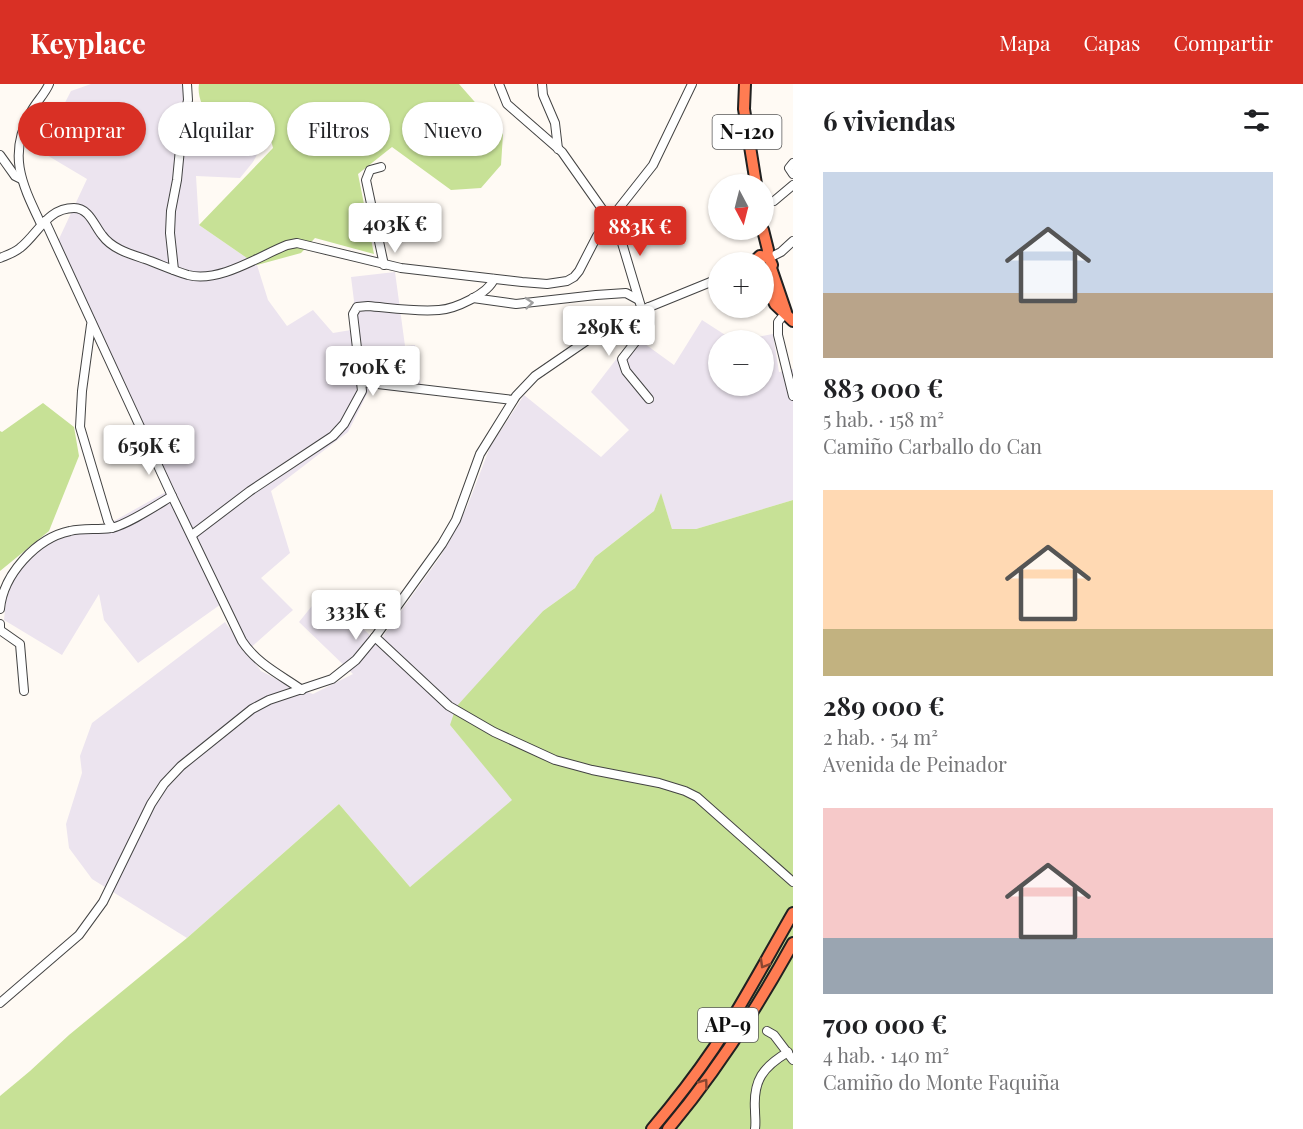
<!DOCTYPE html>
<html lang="es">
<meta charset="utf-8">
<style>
:root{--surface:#fff;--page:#f6f6f6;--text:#202124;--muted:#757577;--accent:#d93025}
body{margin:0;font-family:"Playfair Display",serif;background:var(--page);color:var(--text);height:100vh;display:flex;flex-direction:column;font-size:22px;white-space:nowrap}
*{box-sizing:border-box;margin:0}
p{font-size:20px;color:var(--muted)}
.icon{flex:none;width:33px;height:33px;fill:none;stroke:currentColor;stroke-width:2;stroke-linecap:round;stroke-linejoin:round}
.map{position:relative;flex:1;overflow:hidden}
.sheet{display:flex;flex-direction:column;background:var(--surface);width:510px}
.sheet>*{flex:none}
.hud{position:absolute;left:18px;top:18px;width:570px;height:54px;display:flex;gap:12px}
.needle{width:39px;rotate:173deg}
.buttons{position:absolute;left:708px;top:90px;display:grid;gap:12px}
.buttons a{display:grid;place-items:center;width:66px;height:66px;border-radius:50%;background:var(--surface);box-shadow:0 2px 4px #0004;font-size:30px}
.price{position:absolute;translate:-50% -51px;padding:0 14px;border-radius:6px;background:#fff;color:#222;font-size:20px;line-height:39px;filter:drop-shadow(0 2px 3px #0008)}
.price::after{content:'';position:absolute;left:50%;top:36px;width:18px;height:14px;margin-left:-9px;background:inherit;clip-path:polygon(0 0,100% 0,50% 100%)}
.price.on{background:var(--accent);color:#fff}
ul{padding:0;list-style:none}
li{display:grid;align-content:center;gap:12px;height:318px;padding:0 30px}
li span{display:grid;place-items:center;height:186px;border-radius:0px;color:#555}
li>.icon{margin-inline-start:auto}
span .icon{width:108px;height:108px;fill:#fffc;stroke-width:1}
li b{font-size:26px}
h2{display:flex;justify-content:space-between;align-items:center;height:72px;padding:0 30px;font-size:26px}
.tag{padding:0 21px;border-radius:27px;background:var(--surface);box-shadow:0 2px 4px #0004;font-size:21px;line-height:54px}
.tag.on{background:var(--accent);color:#fff}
header{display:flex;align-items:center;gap:36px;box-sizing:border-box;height:84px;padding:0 30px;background:var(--accent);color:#fff}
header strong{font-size:28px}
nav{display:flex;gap:33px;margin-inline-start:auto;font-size:21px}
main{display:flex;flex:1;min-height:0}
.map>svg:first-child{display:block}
.industrial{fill:#ece4ef}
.forest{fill:#c7e196}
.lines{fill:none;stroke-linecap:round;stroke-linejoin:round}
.minor-casing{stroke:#434343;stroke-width:10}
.highway-casing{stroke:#212121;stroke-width:14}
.minor{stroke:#fff;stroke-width:8}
.highway{stroke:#ff7c52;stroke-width:10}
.oneway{stroke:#9f9f9f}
.oneway2{stroke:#884631}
.labels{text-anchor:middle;stroke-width:6;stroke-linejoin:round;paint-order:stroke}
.shield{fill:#fff;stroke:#585858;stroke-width:1.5}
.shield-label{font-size:20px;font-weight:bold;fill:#101010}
</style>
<header>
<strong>Keyplace</strong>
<nav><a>Mapa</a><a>Capas</a><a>Compartir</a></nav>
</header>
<main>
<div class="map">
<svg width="793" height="1045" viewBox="0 0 793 1045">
<rect width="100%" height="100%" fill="#fffaf4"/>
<g class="industrial">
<path d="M91,0H192V16L205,43L266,54L253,78L240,94L196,92L199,141L257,181L268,216L287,242L313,226L333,249L351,246L354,217L351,193L395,188L405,262L415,261L422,310L370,304L348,348L271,407L290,469L261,494L293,526L248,566L224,518L138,579L104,536L99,510L62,571L4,536L6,516L13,496L23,479L59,453L114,437L173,404L58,157L87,95L40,67L71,7Z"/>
<path d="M702,236L733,256H718V302H764V256H749L751,254L773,250L779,288L793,285V416L696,445H672L661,410L654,427L595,473L575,504L543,527L450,641L513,716L410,803L339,720L187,854L92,795L69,764L66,740L82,689L80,672L92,639L225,538L261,587L288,601L313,610L353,590L299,538L324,507L378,559L440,473L467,423L490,363L524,311L601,373L629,346L591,308L634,252L674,281Z"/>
</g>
<g class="forest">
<path d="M199,0H459L503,50L501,81L481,104L451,106L392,63L358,90L374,170L315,154L301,169L257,181L199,141L273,64L263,25L209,34C203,24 197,12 199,0Z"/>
<path d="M43,319L74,343L79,372L49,447L0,487V347L2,348Z"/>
<path d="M661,409L672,445H696L793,416V1045H0V1012L30,987L69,951L187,854L339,720L410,803L512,716L450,641L456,623L543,527L575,504L595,473L654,427Z"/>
</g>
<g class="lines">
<defs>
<g id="minor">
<path d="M499,0L507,20L562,68L619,149L642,226"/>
<path d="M542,0L543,11L555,39L558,65"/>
<path d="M0,71L15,92L21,95"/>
<path d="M793,79L789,84L793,90"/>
<path d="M381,83L370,86L366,96L384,181"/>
<path d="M774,117L793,101"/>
<path d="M375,136L397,126"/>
<path d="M45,137L172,412L242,557C257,580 281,591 302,606"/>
<path d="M41,140C22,100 7,71 31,28C36,18 45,10 49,0"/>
<path d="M0,174C7,171 14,169 20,164C38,150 47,124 74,124C89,124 94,141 102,151C112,165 130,170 145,175C159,180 174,187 188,191C220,199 259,172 287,161L297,159L401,184L522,198L547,200L567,197L574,193L579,187L597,152L653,81L692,0"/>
<path d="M769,174L781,168L793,157"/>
<path d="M174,186L170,149L171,127L177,96L182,44L188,16L187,0"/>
<path d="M473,214L516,220L596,211L626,209L637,215"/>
<path d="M786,228L778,238V251L793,312"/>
<path d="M91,241L82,307L80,343L108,437L112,444"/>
<path d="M361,298L513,316"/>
<path d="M649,315L626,287L622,275L650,239L649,223"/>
<path d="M192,451L250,407L333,352L344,340L362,307L353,230L357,223L368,222C391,224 416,228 439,226C455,225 488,210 494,195"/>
<path d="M0,525C3,491 36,454 70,447C83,444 97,446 111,444C127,441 157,421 172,412"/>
<path d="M0,540V546L20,560L24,607"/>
<path d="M375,553L449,622L494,648L555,676L592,686L659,699L685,707L697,713L793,798"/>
<path d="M0,919L79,851L103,818L151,720L164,700L181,682L252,625L269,616L332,595L356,576L375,553L442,460L456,436L480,370L516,312L535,292L611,240L632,230L718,195"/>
<path d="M767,947L774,951L793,976"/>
<path d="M755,1045C756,1038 755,1033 755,1026C753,996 763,983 788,968"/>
</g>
<g id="highway">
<path d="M745,0L744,25L756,100"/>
<path d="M763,146L768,166L767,173"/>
<path d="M754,178L760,172L769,174L772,181L767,189"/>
<path d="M771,184L786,228"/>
<path d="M764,195L775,220L793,237"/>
<path d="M652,1045C674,1019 695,992 714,964C742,921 767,874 793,829"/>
<path d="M668,1045C716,988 757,924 793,859"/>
</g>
</defs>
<use href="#minor" class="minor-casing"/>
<use href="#highway" class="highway-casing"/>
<use href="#minor" class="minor"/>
<use href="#highway" class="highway"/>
</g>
<defs><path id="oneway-chevron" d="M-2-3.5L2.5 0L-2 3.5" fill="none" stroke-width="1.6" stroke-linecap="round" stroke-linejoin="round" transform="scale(1.5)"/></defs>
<use class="oneway" href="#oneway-chevron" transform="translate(529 219) rotate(-5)"/>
<g class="oneway2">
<use href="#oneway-chevron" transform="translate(764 880) rotate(120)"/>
<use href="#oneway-chevron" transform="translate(704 999) rotate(-54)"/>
</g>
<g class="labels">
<g class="shield">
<rect x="712.5" y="31" width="69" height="34" rx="4.5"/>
<rect x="698" y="924" width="60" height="34" rx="4.5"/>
</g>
<g class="shield-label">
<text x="747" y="55">N-120</text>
<text x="728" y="948">AP-9</text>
</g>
</g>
</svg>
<div class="buttons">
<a><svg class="needle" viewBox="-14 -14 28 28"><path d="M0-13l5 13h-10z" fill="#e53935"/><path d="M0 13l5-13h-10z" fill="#757577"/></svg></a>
<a>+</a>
<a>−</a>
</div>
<b class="price" style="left:395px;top:170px">403K €</b>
<b class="price on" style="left:640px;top:173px">883K €</b>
<b class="price" style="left:609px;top:273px">289K €</b>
<b class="price" style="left:373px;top:313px">700K €</b>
<b class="price" style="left:149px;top:392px">659K €</b>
<b class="price" style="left:356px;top:557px">333K €</b>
<div class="hud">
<a class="tag on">Comprar</a>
<a class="tag">Alquilar</a>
<a class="tag">Filtros</a>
<a class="tag">Nuevo</a>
</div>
</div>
<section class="sheet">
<h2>6 viviendas<svg class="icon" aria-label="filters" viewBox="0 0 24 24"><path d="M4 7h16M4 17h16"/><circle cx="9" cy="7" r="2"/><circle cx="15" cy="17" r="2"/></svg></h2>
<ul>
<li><span style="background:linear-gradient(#c9d6e8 65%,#b9a48a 0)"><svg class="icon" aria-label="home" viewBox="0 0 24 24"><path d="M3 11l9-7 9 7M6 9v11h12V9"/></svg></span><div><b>883 000 €</b><p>5 hab. · 158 m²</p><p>Camiño Carballo do Can</p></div></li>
<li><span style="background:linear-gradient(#ffd9b3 75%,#c2b280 0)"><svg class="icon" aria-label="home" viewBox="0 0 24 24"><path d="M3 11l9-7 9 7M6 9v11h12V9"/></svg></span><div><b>289 000 €</b><p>2 hab. · 54 m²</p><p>Avenida de Peinador</p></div></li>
<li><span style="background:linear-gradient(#f6c9c9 70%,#9aa5b1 0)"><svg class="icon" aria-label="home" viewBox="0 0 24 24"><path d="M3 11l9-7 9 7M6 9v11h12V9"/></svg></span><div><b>700 000 €</b><p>4 hab. · 140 m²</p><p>Camiño do Monte Faquiña</p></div></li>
</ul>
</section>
</main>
